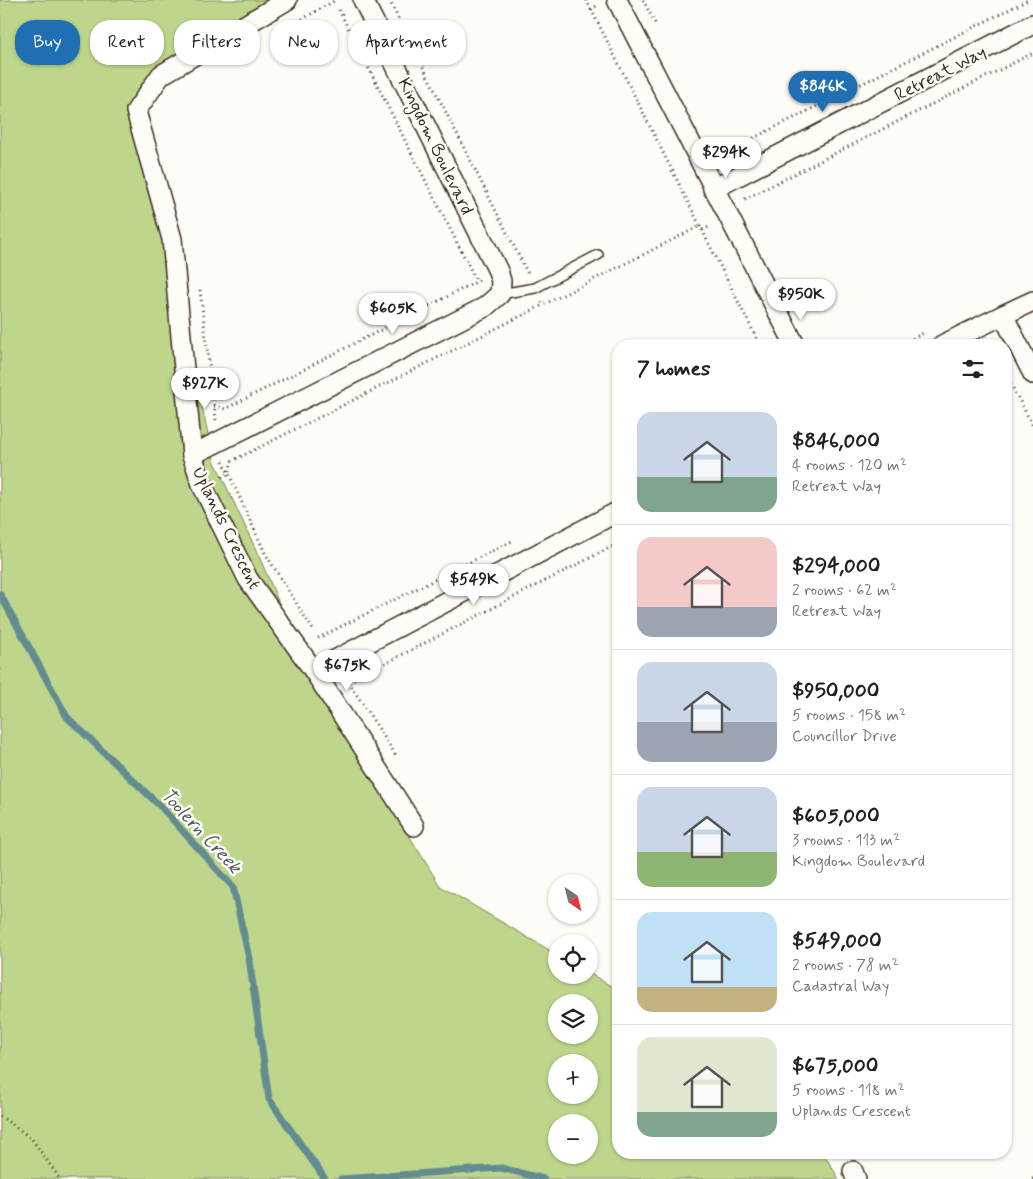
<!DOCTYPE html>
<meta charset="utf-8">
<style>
:root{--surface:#fff;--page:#f2f2f2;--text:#202124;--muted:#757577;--line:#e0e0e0;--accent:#1f6fb2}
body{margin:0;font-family:Mynerve,sans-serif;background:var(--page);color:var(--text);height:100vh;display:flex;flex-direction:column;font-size:19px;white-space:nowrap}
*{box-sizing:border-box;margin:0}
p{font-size:16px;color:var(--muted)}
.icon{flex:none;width:28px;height:28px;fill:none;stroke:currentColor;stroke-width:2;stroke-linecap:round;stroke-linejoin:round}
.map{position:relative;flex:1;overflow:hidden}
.drawer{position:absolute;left:612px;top:339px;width:400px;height:820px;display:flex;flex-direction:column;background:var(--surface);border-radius:20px;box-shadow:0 1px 4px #0004}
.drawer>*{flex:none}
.guide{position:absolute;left:15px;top:20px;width:475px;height:45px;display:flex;gap:10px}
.needle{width:32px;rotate:145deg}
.buttons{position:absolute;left:548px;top:874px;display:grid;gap:10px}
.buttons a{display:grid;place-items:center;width:50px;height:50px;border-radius:50%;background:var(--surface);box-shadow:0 1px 4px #0004;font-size:25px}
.price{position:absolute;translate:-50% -42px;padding:0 11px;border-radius:18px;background:#fff;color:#222;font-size:16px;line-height:32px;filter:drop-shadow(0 1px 2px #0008)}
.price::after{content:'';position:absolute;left:50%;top:30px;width:15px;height:11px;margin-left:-8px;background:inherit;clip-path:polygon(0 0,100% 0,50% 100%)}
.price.current{background:var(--accent);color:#fff}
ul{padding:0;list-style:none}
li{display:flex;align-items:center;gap:15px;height:125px;padding:0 25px}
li+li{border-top:1px solid var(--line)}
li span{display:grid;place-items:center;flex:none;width:140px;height:100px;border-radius:15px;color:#555}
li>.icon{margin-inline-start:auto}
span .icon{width:60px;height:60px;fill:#fffc;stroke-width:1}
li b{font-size:21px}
h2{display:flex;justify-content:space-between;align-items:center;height:60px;padding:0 25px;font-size:21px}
.pill{padding:0 18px;border-radius:20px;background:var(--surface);box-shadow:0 1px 4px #0004;font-size:18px;line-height:45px}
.pill.current{background:var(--accent);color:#fff}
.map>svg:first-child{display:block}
.green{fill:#bed68c;stroke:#7c8055;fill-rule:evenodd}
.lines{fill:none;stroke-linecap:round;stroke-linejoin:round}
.stream{stroke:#648c90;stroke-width:7}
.service-casing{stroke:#3b2a1e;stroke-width:12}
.minor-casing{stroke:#3b2a1e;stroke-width:22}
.path{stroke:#3b2a1e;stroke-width:3;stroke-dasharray:1 4;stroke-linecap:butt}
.service{stroke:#fdfcf7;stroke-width:9}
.minor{stroke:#fdfcf7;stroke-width:19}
.labels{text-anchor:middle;stroke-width:5;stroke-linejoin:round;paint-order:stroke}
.street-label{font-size:18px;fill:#3b2a1e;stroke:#fdfcf7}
.water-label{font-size:19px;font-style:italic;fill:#4f5b57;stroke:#fdfcf7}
</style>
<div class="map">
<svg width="1033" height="1179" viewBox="0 0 1033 1179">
<rect width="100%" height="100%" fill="#fdfcf7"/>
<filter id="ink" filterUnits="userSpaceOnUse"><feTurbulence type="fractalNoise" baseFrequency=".02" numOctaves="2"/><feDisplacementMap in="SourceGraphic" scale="10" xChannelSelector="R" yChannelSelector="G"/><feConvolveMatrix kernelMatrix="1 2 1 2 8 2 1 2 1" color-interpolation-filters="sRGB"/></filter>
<g filter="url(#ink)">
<path class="green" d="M0,0H274L155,69L126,110L164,240L214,460L258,554L308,671L440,886L556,954V975H589V973L619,991V1152L823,1153L839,1179H0ZM556,1002H589V1035H556ZM556,1062H589V1095H556ZM556,1122H589V1155H556Z"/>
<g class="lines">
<g class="stream">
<path d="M0,594L67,717L162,808L233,887L249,958L269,1099L325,1179"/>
<path d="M341,1179L501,1168L544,1179"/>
</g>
<defs>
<path id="service" d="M500,294L535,288L598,255"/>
<g id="minor">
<path d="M287,0L161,75L136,111L172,239L192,455L203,487L248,579L314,671L414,826"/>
<path d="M617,0L795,345"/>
<path d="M713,189L1033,24"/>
<path d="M1003,315L1033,301"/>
<path d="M942,345L1003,315L1033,374"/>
<path d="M192,455L485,307L500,294L501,281L498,271L363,0"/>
<path d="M314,671L619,511"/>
<path d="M853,1171L856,1179"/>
</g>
</defs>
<use href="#service" class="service-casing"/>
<use href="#minor" class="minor-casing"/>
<g class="path">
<path d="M389,0L528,274"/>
<path d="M586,0L591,9L599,5"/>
<path d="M643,0L656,25"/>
<path d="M339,10L477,282"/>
<path d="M276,34L334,1"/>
<path d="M722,154L1028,0"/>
<path d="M745,199L1033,53"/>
<path d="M700,226L702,230L711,226"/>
<path d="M702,230L760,345"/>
<path d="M200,290L216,421"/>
<path d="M542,302L543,305L700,226L591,9"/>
<path d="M899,345L926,332"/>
<path d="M1006,375L1033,426"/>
<path d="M214,406L225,409L480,280"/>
<path d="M223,461L265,553L313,630"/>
<path d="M222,477L228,474L232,461L543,305"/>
<path d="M318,638L512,541"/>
<path d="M346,678L397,757"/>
<path d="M349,682L619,543"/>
<path d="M0,1116L31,1138L60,1179"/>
<path d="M1032,1179H1033"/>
</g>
<use href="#service" class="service"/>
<use href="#minor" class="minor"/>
</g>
</g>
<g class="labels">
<g class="street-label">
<text transform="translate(940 73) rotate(-27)" y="6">Retreat Way</text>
<text transform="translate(436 146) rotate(64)" y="6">Kingdom Boulevard</text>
<text transform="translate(227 528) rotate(64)" y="6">Uplands Crescent</text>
</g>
<g class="water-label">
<text transform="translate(202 830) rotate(47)" y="7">Toolern Creek</text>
</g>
</g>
</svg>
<div class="buttons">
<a><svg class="needle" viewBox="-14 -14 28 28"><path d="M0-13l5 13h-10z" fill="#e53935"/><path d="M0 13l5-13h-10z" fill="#757577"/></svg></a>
<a><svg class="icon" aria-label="locate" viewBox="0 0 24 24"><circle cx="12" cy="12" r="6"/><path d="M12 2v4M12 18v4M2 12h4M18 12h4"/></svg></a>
<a><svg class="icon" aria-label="layers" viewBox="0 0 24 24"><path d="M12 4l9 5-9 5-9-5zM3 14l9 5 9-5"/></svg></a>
<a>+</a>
<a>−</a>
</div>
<b class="price current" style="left:823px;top:113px">$846K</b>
<b class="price" style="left:726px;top:179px">$294K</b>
<b class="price" style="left:801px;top:321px">$950K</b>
<b class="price" style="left:393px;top:335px">$605K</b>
<b class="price" style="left:205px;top:410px">$927K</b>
<b class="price" style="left:474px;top:606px">$549K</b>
<b class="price" style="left:347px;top:692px">$675K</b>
<div class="guide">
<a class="pill current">Buy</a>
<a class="pill">Rent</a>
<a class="pill">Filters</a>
<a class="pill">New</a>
<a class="pill">Apartment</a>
</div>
<section class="drawer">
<h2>7 homes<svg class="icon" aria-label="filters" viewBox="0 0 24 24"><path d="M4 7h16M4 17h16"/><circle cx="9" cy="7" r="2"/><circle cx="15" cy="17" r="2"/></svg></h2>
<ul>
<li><span style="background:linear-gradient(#c9d6e8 65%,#7fa58c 0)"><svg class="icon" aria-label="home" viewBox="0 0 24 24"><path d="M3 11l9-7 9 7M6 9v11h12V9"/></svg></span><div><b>$846,000</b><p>4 rooms · 120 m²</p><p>Retreat Way</p></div></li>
<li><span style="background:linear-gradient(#f6c9c9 70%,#9aa5b1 0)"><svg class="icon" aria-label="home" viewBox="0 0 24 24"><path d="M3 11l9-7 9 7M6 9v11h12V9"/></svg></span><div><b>$294,000</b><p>2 rooms · 62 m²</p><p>Retreat Way</p></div></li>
<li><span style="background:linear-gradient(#c9d6e8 60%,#9aa5b1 0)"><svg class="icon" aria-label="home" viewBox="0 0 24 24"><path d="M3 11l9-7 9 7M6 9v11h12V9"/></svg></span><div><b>$950,000</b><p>5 rooms · 158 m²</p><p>Councillor Drive</p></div></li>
<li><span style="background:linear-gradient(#c9d6e8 65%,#8fb573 0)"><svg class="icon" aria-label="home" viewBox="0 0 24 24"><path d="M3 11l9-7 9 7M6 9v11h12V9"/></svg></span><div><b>$605,000</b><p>3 rooms · 113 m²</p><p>Kingdom Boulevard</p></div></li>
<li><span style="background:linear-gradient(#bfe0f5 75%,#c2b280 0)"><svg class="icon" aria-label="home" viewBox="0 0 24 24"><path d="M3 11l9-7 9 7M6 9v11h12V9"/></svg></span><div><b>$549,000</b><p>2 rooms · 78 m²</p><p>Cadastral Way</p></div></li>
<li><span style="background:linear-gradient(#dfe7d0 75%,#7fa58c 0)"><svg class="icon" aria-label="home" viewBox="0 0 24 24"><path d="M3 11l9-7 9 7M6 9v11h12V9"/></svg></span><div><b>$675,000</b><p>5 rooms · 118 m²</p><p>Uplands Crescent</p></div></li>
</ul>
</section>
</div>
